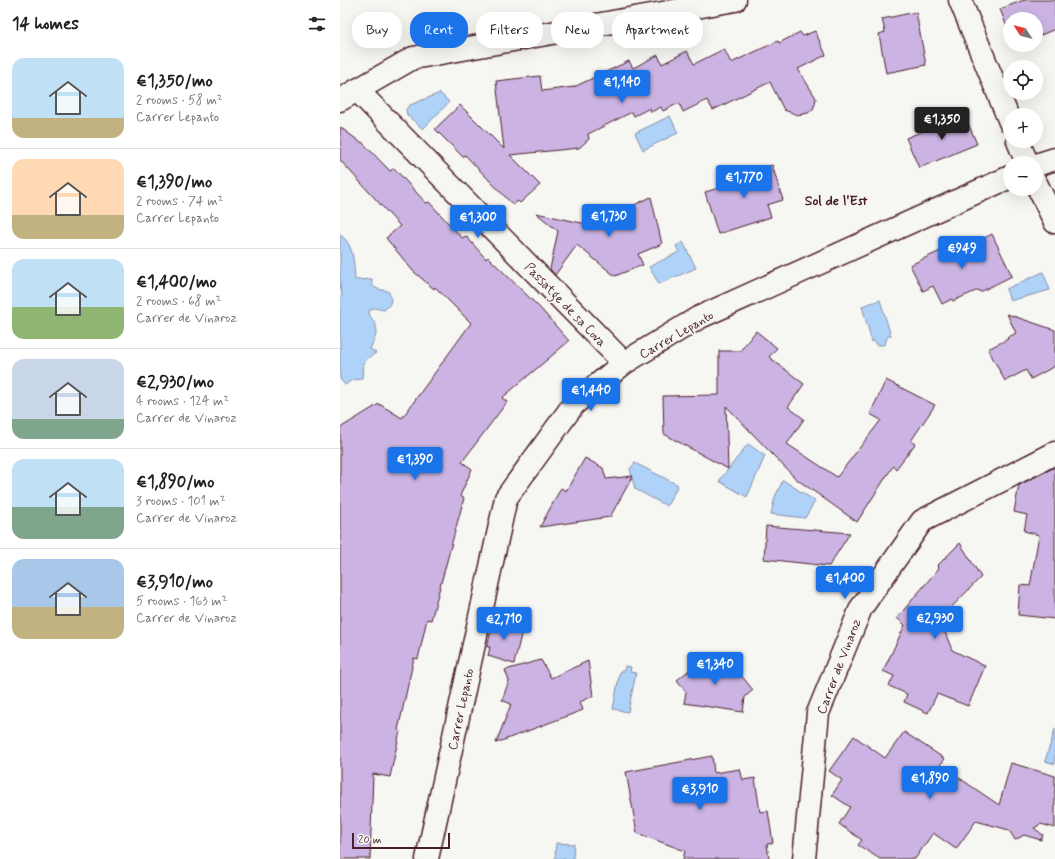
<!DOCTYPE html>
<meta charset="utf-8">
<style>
:root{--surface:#fff;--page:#f6f6f6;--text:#222;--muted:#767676;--line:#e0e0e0;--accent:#1a73e8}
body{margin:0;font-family:Mynerve,sans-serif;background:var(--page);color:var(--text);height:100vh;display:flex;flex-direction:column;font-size:15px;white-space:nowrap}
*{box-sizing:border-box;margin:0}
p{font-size:13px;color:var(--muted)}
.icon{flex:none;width:22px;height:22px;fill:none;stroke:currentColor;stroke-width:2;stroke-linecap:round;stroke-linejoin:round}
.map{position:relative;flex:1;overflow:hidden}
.drawer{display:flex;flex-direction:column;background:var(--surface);width:340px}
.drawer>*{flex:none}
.hud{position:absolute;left:12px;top:12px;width:380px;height:36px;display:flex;gap:8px}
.needle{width:26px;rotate:306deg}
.fabs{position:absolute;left:663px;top:12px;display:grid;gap:8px}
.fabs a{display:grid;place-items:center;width:40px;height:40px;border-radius:50%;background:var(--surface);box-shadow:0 4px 16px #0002;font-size:20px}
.scale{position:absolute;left:12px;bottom:10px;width:98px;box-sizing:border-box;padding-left:4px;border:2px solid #4a1f2b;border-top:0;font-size:11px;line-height:14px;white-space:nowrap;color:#4a1f2b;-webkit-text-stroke:3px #f6f6f2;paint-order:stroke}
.price{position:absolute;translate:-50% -34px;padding:0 9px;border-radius:4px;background:var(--accent);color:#fff;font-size:13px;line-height:26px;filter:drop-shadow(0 1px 2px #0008)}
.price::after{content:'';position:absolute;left:50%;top:24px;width:12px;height:9px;margin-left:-6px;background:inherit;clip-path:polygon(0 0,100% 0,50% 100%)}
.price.current{background:#222;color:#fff}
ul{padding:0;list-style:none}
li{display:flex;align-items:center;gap:12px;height:100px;padding:0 12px}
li+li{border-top:1px solid var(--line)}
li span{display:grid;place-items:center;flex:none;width:112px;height:80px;border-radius:12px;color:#555}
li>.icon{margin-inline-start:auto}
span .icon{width:48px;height:48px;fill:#fffc;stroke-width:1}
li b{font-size:17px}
h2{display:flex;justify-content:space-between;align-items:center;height:48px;padding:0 12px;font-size:17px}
.chip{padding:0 14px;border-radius:16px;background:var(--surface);box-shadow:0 4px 16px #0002;font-size:14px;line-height:36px}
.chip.current{background:var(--accent);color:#fff}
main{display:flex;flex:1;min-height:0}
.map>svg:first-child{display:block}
.water{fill:#afd3f8;stroke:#878ba6}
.building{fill:#cbb4e3;stroke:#4a1f2b}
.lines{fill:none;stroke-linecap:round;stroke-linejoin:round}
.minor-casing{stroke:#4a1f2b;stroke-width:25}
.minor{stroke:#f6f6f2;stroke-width:22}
.labels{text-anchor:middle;stroke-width:3.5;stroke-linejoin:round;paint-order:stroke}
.street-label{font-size:13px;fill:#4a1f2b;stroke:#f6f6f2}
.neighbourhood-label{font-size:14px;font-weight:bold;fill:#4a1f2b;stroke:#f6f6f2}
</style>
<main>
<section class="drawer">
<h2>14 homes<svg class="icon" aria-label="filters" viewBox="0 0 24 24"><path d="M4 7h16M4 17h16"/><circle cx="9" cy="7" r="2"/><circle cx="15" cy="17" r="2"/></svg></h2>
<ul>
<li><span style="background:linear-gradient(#bfe0f5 75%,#c2b280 0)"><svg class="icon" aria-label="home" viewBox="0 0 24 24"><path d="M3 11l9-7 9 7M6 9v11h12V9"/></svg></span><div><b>€1,350/mo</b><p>2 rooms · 58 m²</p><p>Carrer Lepanto</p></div></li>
<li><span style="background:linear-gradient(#ffd9b3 70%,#c2b280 0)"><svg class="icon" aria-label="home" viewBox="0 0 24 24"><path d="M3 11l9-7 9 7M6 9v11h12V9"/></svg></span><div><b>€1,390/mo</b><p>2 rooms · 74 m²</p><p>Carrer Lepanto</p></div></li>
<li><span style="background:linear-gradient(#bfe0f5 60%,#8fb573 0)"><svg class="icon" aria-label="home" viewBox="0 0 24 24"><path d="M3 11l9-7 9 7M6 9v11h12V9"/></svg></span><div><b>€1,400/mo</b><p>2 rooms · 68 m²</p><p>Carrer de Vinaroz</p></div></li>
<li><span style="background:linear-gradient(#c9d6e8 75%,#7fa58c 0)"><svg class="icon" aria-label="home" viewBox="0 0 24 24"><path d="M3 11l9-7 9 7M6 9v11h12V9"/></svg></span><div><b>€2,930/mo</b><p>4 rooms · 124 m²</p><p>Carrer de Vinaroz</p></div></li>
<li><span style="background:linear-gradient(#bfe0f5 60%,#7fa58c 0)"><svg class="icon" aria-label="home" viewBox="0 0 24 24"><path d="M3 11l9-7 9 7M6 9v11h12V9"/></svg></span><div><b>€1,890/mo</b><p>3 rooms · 101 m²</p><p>Carrer de Vinaroz</p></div></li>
<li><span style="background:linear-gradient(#a9c7e8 60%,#c2b280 0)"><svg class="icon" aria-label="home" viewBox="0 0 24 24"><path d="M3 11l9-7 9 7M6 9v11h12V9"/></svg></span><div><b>€3,910/mo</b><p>5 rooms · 163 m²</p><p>Carrer de Vinaroz</p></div></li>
</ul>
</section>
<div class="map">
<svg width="715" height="859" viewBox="0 0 715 859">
<rect width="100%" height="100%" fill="#f6f6f2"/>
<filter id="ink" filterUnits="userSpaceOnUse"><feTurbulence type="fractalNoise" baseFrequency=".025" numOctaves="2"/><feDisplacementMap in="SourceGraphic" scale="8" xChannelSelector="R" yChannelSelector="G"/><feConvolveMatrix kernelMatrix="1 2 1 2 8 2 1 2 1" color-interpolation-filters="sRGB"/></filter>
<g filter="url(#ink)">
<g class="water">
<path d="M100,93L109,102L83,129L67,115L66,109L70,105Z"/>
<path d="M330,116L338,133L303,150L295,133Z"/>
<path d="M0,235C14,243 14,265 15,280L32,279C30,290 40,289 48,291C53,300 51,305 44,310L34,308L29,311C29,317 34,320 36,326C38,333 33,343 30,349L36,353L28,358L23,364L22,379L12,380L5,385L0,379V301L2,295L0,286Z"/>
<path d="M343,242L356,268L319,284L309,267L339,252L336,246Z"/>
<path d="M703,272L710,290L670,301L666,289Z"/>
<path d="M540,300L551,336L547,337L545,344L542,345H537L535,341L532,342L522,306Z"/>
<path d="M408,444L425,456L407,497L379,481Z"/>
<path d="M295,463L338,485L327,506L295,489L290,469Z"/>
<path d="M443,480L475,501L465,518L431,514L435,497Z"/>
<path d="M285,666L291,667L290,672L296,673L288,712L273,709L280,671H284Z"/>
<path d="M715,729V764L705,761Z"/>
<path d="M216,843L234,844L233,859H215Z"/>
</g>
<g class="building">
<path d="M684,0H715V29L696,37V19H670V35L660,9Z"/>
<path d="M576,12L586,65L546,73L539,34L545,32L542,19Z"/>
<path d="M475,31L486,55L458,69L476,98L475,104L473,109L468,113L458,115L444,110L430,82L373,110L367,100L343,112L339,103L323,111L321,107L311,112L310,108L294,116L292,112L248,134L249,139L239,148L170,155L200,185L180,203L178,201L173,205L125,155L123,157L95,129L120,105L164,149L156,81L200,76L202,91L234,87L289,61L293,68L318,55L322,64L347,51L354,64L384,49L391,63L438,41L439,43L460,32L463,36Z"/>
<path d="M624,114L637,144L579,168L566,138Z"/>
<path d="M0,127L20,142H22L50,171L54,168L86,203L89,202L122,238L126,236L146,259L148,257L200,308L229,341L162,398L167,402L122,462L132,469L120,496L124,498L91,620L87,619L78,659L74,658L58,730L60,731L50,777L33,774L30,859H0V428L39,404L62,418L131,323L95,287L94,289L73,271L46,238L60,226L0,160Z"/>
<path d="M432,165L443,200L427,205L431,217L378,234L365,192L386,186L384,179Z"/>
<path d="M311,197L322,244L298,254L303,265L275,276L237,245L215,275L210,269L218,231L196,213L260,227L267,218Z"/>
<path d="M652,234L672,276L640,292L638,290L613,301L612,299L602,304L593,286L583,291L570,265L622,241L625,248Z"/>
<path d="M667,314L715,330V366L691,379L686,370L665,381L648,349L668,339L667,338L676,333Z"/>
<path d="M416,331L437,348L429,357L464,384L448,407L464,419L447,444L497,477L541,420L530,414L546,380L595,405L571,441L575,444L556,469L553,466L517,522L455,478L386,406L388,469L324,434L323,396L379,395V351H400Z"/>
<path d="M245,458L263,468L266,479L293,476L270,517L200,527L221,488L226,491Z"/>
<path d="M715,467V619L678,615L680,585L690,586L699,535L684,531L687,515L674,512L679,485Z"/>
<path d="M426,526L510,533L489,566L424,559Z"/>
<path d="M620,543L641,577L600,619L612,650L645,666L628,706L597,694L588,713L564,702L567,694L549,686L554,676L543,671L565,625L557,618L599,568L597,566Z"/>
<path d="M154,619L183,627L174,664L148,656L150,647H147Z"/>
<path d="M201,660L211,678L248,661L253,696L240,702L243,710L156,743L171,704L162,700L169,681L165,670Z"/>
<path d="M362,660L392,664L413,690L405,697L403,712L344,703L346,692L337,680Z"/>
<path d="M564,732L605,759L600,765L602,766L593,787L609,771L659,805L671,763L715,776V828L701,824L694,828L703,835L701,840L684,835L675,840L669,830L636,821L616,849L593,833L575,859H540L518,845L522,840L499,824L510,807L492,795L502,780L489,771L514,736L545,758Z"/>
<path d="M372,756L374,773L400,769L403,780L415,778L420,812L428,811L433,843L427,844L429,859H343L345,851L297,833L286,772Z"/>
</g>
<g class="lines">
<defs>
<g id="minor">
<path d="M620,0L670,122"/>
<path d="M17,90L284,363"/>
<path d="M0,100L73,58L395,0"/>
<path d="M678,141L687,163"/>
<path d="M696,165L715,159"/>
<path d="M696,183L715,222"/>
<path d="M87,859L166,498L234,404L284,363L358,318L670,177"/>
<path d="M464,859L478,713L521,608L582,521L715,453"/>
</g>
</defs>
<use href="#minor" class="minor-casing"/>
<use href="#minor" class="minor"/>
</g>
</g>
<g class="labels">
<g class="street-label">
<text transform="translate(226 304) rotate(46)" y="5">Passatge de sa Cova</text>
<text transform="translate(336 334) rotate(-30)" y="5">Carrer Lepanto</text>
<text transform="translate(498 666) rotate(-69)" y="5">Carrer de Vinaroz</text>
<text transform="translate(120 709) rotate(-78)" y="5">Carrer Lepanto</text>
</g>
<g class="neighbourhood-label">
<text x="496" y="205">Sol de l'Est</text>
</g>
</g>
</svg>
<div class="fabs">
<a><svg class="needle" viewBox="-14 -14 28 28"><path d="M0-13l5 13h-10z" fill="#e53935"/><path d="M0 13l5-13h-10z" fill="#767676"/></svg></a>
<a><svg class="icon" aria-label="locate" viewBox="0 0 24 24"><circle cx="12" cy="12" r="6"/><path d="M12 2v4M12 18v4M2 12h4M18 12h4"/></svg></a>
<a>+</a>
<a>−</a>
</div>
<div class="scale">20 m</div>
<b class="price" style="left:282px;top:104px">€1,140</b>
<b class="price current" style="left:602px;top:141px">€1,350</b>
<b class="price" style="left:404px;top:199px">€1,770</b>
<b class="price" style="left:269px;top:238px">€1,730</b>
<b class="price" style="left:138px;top:239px">€1,300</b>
<b class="price" style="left:622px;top:270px">€949</b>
<b class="price" style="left:251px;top:412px">€1,440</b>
<b class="price" style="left:75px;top:481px">€1,390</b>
<b class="price" style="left:505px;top:600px">€1,400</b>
<b class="price" style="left:595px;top:640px">€2,930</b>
<b class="price" style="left:164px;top:641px">€2,710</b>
<b class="price" style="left:375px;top:686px">€1,340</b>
<b class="price" style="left:590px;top:800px">€1,890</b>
<b class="price" style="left:360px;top:811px">€3,910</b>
<div class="hud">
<a class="chip">Buy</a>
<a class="chip current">Rent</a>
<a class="chip">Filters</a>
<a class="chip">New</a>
<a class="chip">Apartment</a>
</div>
</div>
</main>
